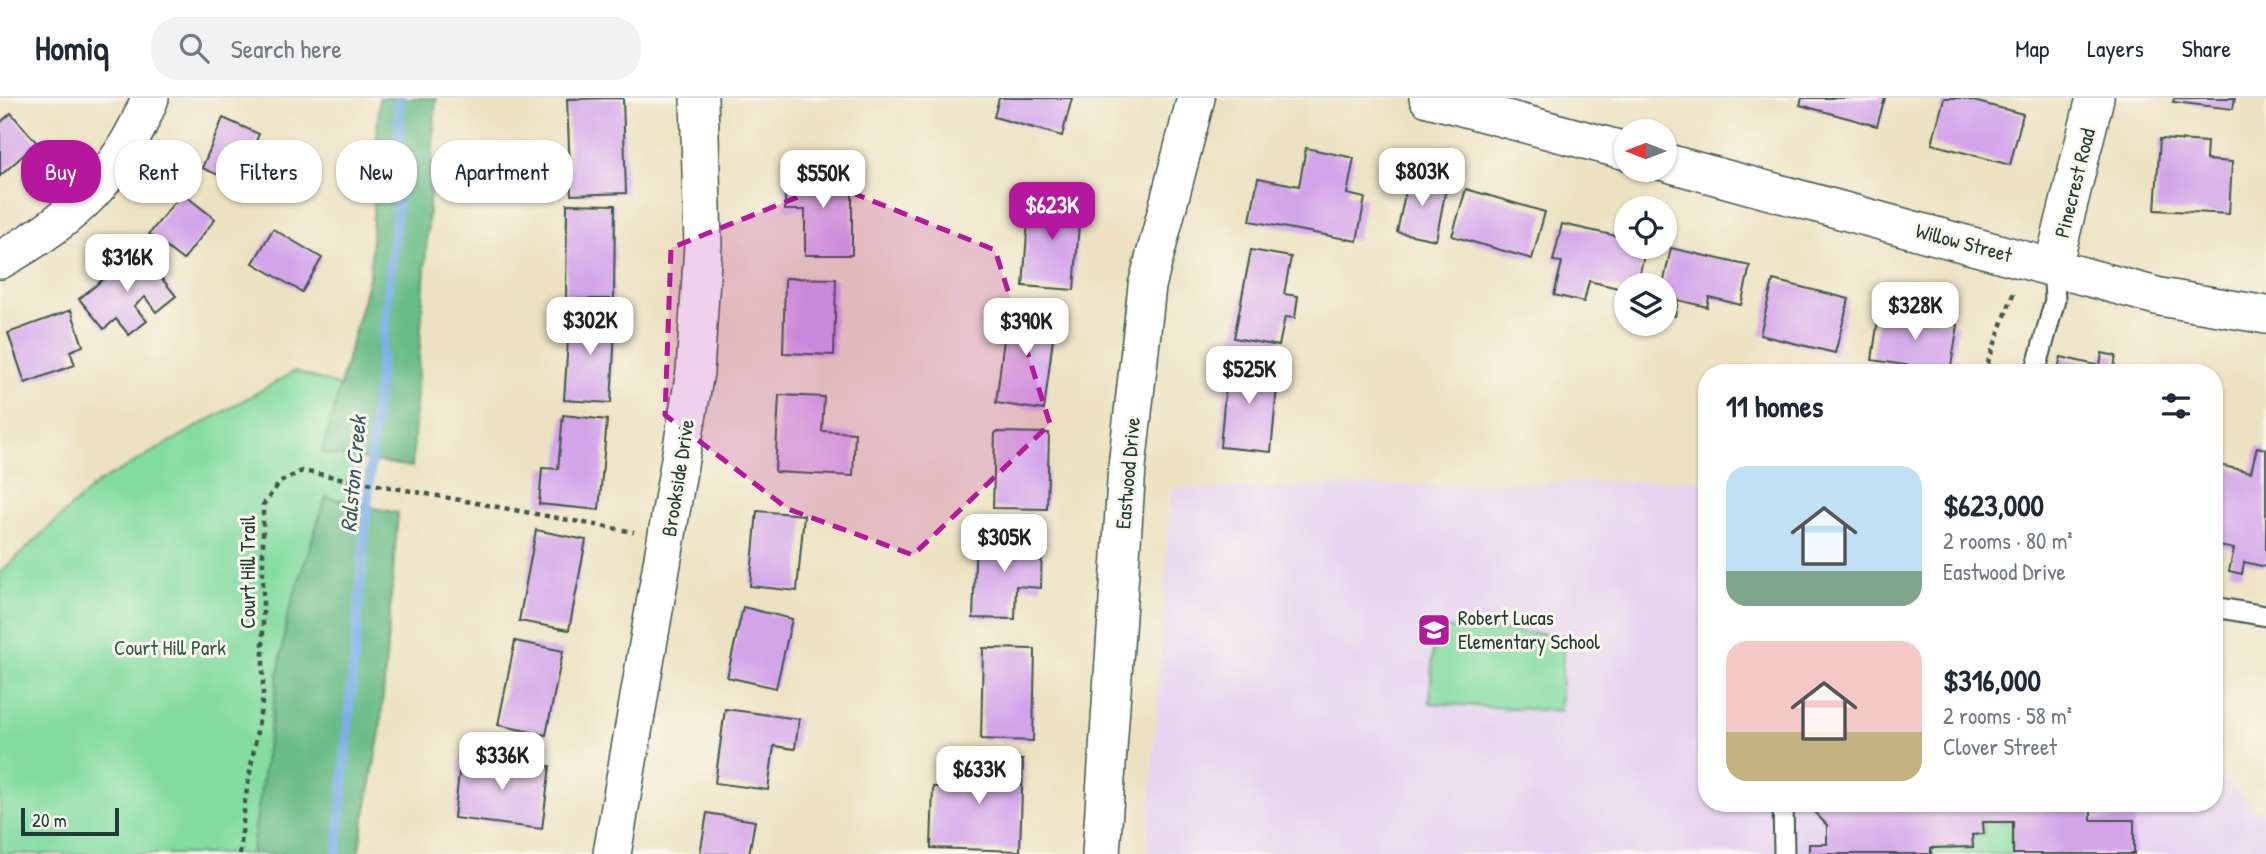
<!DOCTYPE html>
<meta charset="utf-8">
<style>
:root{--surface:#fff;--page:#f2f2f3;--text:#1f2937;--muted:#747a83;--line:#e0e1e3;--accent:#b5179e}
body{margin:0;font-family:"Patrick Hand",sans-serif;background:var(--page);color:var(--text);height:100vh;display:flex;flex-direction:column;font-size:26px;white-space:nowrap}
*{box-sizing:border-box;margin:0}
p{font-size:23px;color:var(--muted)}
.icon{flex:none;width:38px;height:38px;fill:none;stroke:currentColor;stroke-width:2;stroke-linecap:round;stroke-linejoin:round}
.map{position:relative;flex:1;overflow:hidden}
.side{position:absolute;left:1698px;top:266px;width:525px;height:448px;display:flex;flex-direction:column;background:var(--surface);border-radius:28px;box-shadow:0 2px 5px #0004}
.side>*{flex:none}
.top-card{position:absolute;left:21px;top:42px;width:665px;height:63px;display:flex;gap:14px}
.needle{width:46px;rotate:270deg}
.fabs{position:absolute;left:1614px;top:21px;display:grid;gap:14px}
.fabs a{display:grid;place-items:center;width:63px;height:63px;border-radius:50%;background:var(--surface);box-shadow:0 2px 5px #0004;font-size:35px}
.scale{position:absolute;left:21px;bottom:18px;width:98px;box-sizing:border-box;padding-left:7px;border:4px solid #1f3d34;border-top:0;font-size:19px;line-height:24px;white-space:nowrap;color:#1f3d34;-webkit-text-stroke:5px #fbf7ec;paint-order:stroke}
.price{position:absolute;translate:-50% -60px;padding:0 16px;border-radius:14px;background:#fff;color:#222;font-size:23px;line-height:46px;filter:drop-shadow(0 2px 4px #0008)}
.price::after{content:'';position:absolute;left:50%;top:42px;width:21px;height:16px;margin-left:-10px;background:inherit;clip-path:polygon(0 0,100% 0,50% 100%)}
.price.active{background:var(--accent);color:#fff}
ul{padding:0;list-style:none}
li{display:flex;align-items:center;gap:21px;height:175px;padding:0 28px}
li span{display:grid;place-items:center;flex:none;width:196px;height:140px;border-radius:21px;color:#555}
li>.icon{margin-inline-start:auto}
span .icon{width:84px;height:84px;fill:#fffc;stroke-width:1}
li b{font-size:30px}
h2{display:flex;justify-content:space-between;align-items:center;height:84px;padding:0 28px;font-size:30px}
.tag{padding:0 24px;border-radius:28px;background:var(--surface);box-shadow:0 2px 5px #0004;font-size:24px;line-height:63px}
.tag.active{background:var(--accent);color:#fff}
header{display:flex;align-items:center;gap:42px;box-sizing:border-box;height:98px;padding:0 35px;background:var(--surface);border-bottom:2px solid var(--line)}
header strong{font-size:33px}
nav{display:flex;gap:38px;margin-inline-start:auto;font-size:24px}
.search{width:490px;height:63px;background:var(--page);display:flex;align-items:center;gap:18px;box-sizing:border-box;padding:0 24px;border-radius:28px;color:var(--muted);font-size:26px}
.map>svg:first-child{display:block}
.built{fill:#e6d3f0}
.green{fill:#83dca1;stroke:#518c6a;stroke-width:2}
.forest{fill:#6abc87;stroke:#447c5e;stroke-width:2}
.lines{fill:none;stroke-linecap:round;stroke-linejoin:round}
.stream{stroke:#79aee7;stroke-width:10}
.building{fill:#d3a4ea}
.service-casing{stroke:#3e5649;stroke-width:23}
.minor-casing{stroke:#3e5649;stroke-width:40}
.path{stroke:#3e5649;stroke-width:4.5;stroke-dasharray:5 5;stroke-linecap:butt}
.service{stroke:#fff;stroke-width:19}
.minor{stroke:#fff;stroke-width:37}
.marked{fill:#b5179e;fill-opacity:0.2;stroke:#b5179e;stroke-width:5;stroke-dasharray:14 9;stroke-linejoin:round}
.labels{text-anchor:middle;stroke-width:6;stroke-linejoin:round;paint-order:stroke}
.street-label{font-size:21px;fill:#1f3d34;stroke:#fbf7ec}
.poi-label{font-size:21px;fill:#1f3d34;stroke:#fbf7ec;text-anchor:start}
.park-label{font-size:21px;fill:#335d4a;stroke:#fbf7ec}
.water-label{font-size:23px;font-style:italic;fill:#365961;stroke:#fbf7ec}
</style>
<header>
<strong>Homiq</strong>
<div class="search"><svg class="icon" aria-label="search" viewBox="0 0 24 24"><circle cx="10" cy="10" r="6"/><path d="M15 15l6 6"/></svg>Search here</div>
<nav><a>Map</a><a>Layers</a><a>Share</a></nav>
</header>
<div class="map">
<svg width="2266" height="756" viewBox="0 0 2266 756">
<rect width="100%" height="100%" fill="#fbf7ec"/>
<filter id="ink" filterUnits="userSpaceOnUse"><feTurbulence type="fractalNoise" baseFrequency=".0143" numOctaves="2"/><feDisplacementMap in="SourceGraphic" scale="14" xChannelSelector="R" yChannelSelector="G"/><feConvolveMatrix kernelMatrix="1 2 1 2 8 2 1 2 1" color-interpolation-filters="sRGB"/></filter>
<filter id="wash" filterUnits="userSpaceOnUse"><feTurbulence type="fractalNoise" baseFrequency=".00686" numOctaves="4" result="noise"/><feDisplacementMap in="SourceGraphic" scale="28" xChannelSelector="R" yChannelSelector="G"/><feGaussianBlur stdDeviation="1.57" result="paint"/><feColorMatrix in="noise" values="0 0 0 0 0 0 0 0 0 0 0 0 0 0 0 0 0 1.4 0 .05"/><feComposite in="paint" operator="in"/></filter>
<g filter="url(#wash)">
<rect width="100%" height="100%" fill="#ece2c1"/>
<path class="built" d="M1706,382V705H2214V673L2266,720V756H1147L1171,391Z"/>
<g class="green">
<path d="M295,273L366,297L318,756H0V475L96,386Z"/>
<path d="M1434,529L1564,537L1560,613L1430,605Z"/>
<path d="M1983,724H2013V756H1931V750L1973,749L1972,737L1984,736Z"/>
</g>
<g class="forest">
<path d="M379,0H436L412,369L322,355L370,176Z"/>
<path d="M326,399L398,415L380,634L358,756H251L287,519Z"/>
</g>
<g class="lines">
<path class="stream" d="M337,756L376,306L398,100L399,0"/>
</g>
<g id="blocks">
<g class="building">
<path d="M623,0L626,95L571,97L567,1Z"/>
<path d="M999,0H1072L1062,38L994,19Z"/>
<path d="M1802,0H1885L1877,28L1800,7Z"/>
<path d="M1944,0H1962L2023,16L2010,67L1932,46Z"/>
<path d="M2174,0H2235L2233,11L2173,4Z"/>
<path d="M11,15L37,45L0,78V25Z"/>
<path d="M223,20L259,36L238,85L202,70Z"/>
<path d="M2160,41L2207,44L2206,62L2232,64L2229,116L2155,112Z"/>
<path d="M1306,50L1354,60L1347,96L1365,100L1357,143L1250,123L1258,80L1299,88Z"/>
<path d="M785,75H852V157H805V112H785Z"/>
<path d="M1409,77L1447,85L1436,142L1397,134Z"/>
<path d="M1466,91L1545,114L1532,161L1452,138Z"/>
<path d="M182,95L215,121L183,162L149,136Z"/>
<path d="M1030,96L1081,99L1074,192L1023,188Z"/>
<path d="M567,106L615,107L614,201H566Z"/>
<path d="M1562,126L1626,140V149H1646L1637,187H1626V192L1589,183L1584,204L1554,197L1562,164L1553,163Z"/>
<path d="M273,131L322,160L302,194L253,165Z"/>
<path d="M1671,150L1750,168L1741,207L1709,199L1707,209L1678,202L1675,218L1664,215L1663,187Z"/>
<path d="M139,152L176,198L156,214L145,199L134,208L147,223L129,237L116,221L104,231L79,201Z"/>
<path d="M1251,152L1291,159L1284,196L1298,198L1295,220L1285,219L1279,248L1234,240Z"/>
<path d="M785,180L836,181L834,257L783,255Z"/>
<path d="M1773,182L1849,201L1835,255L1760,237Z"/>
<path d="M1008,209L1056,216L1044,312L996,305Z"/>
<path d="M71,212L83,248L70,253L75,267L25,285L8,235Z"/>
<path d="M570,212L616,215L611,305L564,302Z"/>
<path d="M1879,214L1958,227L1950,274L1872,262Z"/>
<path d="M2102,255L2116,258L2113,275H2057L2061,259L2100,268Z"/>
<path d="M1228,263L1279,268L1271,354L1220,349Z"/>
<path d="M779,297L824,299L822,333L855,335L853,378L775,374Z"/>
<path d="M563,317L607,322L599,412L539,406L542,370L558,371Z"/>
<path d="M995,334L1049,335L1047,411L993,410Z"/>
<path d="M2257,349L2266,351V469L2244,464L2242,476L2229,473L2234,451L2214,447V366L2251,374Z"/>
<path d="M757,413L804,417L797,493L750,488Z"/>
<path d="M536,432L586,442L569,532L519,523Z"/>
<path d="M976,439L1042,442L1041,490L1016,488L1015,521L973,520Z"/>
<path d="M743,509L792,521L776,590L727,579Z"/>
<path d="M515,543L563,553L546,637L498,627Z"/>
<path d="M983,550L1035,551L1033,643L981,641Z"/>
<path d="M725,611L799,621L795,651L774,648L768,692L715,685Z"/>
<path d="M461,657L550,668L542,731L454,720Z"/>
<path d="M949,660L1023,662L1020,753L931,750L933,689H948Z"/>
<path d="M1805,705L2091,706V722H2134V756H2013V724H1983L1984,736L1972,737L1973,749L1931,750V756H1809V746H1827V727Z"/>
<path d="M707,715L755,723L749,756H700Z"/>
</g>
</g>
</g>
<g filter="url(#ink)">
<use href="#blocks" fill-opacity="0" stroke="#3e5649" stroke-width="2"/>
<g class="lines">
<defs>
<g id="service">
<path d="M2035,275L2055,202L2053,169"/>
<path d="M2214,509L2266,518"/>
<path d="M1783,705L1784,756"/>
</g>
<g id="minor">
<path d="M1428,0L1626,53"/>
<path d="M1664,64L2160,199L2266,217"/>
<path d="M0,162C71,123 120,78 150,0"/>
<path d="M2053,169L2095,0"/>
<path d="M612,756L695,274L703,147L699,0"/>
<path d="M1101,756L1127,369L1147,188L1196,0"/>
</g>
</defs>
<use href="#service" class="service-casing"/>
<use href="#minor" class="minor-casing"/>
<g class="path">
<path d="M1984,275L2014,194"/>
<path d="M240,756L245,703L263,599V407L280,384L302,373L634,434"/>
</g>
<use href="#service" class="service"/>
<use href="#minor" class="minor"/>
</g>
</g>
<path class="marked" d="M830,86L995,152L1050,326L913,457L788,411L665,317L671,150Z"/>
<defs>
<symbol id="school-square" viewBox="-11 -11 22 22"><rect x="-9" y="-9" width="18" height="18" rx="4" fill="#b5179e" stroke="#fbf7ec"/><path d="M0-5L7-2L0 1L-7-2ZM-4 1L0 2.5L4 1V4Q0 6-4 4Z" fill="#fff"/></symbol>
</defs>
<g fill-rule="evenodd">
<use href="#school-square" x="1415" y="513" width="38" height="38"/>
</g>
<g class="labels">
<g class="street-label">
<text transform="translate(2075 85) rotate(-76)" y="7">Pinecrest Road</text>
<text transform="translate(1964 145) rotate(15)" y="7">Willow Street</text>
<text transform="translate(1128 375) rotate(-85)" y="7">Eastwood Drive</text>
<text transform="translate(678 380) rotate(-81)" y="7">Brookside Drive</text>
<text transform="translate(248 474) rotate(-90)" y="7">Court Hill Trail</text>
</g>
<g class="poi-label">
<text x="1458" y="527">Robert Lucas<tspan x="1458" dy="24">Elementary School</tspan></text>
</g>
<g class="park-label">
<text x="170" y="557">Court Hill Park</text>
</g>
<g class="water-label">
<text transform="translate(353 376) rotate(-85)" y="8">Ralston Creek</text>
</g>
</g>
</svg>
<div class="fabs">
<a><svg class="needle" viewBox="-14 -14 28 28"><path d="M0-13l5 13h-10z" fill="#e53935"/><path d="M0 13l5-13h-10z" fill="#747a83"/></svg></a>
<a><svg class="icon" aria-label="locate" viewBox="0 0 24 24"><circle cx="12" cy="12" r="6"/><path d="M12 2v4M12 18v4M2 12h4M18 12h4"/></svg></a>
<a><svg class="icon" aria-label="layers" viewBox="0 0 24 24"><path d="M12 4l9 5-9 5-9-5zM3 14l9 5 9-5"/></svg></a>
</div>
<div class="scale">20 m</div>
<b class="price" style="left:1422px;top:110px">$803K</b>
<b class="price" style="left:823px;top:112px">$550K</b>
<b class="price active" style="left:1052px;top:144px">$623K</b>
<b class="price" style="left:127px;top:196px">$316K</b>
<b class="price" style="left:1915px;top:244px">$328K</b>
<b class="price" style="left:590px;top:259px">$302K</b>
<b class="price" style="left:1026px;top:260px">$390K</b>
<b class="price" style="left:1249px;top:308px">$525K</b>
<b class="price" style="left:1004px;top:476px">$305K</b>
<b class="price" style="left:502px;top:694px">$336K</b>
<b class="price" style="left:979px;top:708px">$633K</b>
<div class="top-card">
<a class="tag active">Buy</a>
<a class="tag">Rent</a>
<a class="tag">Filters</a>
<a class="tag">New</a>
<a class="tag">Apartment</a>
</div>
<section class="side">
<h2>11 homes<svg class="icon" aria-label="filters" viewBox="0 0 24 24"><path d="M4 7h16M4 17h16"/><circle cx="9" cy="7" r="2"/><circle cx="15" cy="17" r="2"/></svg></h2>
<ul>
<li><span style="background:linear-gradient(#bfe0f5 75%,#7fa58c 0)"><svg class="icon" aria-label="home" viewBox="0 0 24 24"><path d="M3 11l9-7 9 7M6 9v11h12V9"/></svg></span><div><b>$623,000</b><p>2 rooms · 80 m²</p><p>Eastwood Drive</p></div></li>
<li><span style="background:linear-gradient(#f6c9c9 65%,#c2b280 0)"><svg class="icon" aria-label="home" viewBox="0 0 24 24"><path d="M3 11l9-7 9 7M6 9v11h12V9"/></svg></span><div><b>$316,000</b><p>2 rooms · 58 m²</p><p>Clover Street</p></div></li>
</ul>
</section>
</div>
